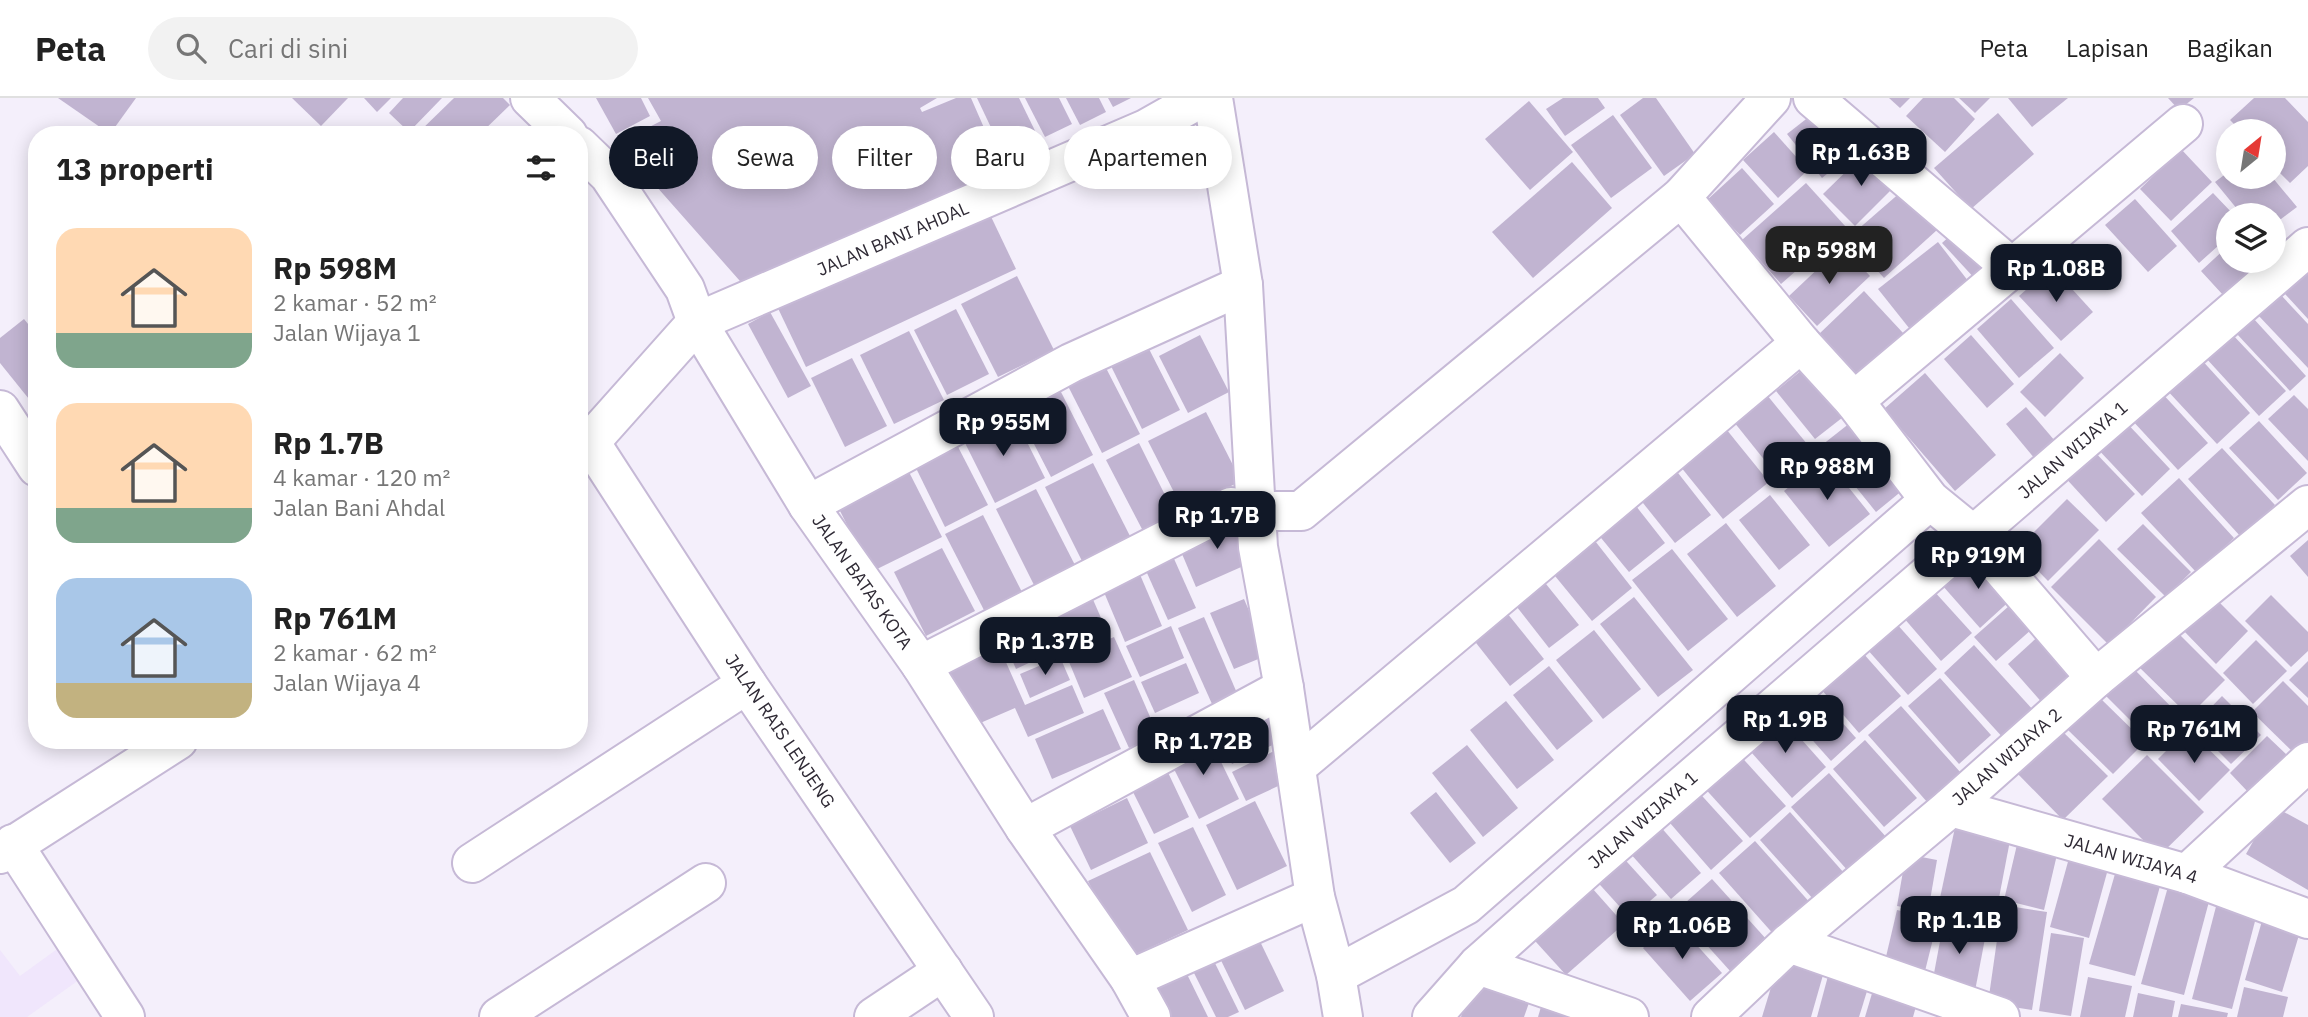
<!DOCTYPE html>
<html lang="id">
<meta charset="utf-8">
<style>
:root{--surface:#fff;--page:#f2f2f2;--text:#222;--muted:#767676;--line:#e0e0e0;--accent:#111827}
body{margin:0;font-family:"IBM Plex Sans",sans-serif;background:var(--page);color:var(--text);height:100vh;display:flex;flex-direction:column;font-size:26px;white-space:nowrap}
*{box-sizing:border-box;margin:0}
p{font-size:23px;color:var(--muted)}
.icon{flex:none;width:38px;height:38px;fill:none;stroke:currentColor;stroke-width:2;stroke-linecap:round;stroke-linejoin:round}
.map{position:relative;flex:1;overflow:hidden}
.panel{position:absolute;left:28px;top:28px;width:560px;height:623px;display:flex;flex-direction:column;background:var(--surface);border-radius:28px;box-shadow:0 4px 18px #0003}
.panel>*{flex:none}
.hud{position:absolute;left:609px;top:28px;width:665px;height:63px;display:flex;gap:14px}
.needle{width:46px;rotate:30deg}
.tools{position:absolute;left:2216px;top:21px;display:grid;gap:14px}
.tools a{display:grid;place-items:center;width:70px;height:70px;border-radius:50%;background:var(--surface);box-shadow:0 4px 18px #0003;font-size:35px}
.price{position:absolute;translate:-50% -60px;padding:0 16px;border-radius:14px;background:var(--accent);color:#fff;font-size:23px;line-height:46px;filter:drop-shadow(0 2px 4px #0008)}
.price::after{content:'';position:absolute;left:50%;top:42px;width:21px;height:16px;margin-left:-10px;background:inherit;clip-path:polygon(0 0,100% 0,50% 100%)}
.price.selected{background:#222;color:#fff}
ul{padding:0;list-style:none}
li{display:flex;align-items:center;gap:21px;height:175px;padding:0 28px}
li span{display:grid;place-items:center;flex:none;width:196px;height:140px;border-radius:21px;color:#555}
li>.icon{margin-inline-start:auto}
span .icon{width:84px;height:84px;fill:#fffc;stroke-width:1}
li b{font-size:30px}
h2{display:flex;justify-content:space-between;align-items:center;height:84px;padding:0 28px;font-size:30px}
.tag{padding:0 24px;border-radius:32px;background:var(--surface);box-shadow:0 4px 18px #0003;font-size:24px;line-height:63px}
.tag.selected{background:var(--accent);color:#fff}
header{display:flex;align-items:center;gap:42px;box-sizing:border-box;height:98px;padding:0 35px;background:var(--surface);border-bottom:2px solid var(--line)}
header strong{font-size:33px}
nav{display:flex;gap:38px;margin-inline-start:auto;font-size:24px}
.search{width:490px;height:63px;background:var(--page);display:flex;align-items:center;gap:18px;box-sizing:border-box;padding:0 24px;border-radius:38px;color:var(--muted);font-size:26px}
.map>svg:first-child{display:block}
.built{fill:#f0e6fc}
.building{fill:#c1b4d1}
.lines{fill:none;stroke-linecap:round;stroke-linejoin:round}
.minor-casing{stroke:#c6b9d6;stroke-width:42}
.minor{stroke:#fff;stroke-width:38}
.labels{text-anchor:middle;stroke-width:5;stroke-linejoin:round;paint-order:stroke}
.street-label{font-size:18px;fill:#2f2a35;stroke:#fff}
</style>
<header>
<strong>Peta</strong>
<div class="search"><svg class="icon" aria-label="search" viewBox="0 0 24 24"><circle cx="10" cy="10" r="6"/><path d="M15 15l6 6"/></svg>Cari di sini</div>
<nav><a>Peta</a><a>Lapisan</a><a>Bagikan</a></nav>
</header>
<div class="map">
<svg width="2308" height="919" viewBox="0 0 2308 919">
<rect width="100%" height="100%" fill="#f4effb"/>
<path class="built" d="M60,849L83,879L27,919H0V852L20,878Z"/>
<g class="building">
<path d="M58,0H136L110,36Z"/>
<path d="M292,0H348L321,28Z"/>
<path d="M364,0H391L377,14Z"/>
<path d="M403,0H442L409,34L389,15Z"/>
<path d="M454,0H503L510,7L479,37H416Z"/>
<path d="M596,0H641L650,18L616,36Z"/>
<path d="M648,0H937L920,10L922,14L956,0H971L1002,71L960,89L963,96L747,191L618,45L661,23Z"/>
<path d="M977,0H1019L1040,43L1005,59Z"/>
<path d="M1025,0H1059L1072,26L1045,39Z"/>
<path d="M1066,0H1099L1106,14L1080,27Z"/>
<path d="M1108,0H1131L1113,9Z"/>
<path d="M1563,0H1598L1605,10L1565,38L1546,11Z"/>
<path d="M1643,0H1656L1695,56L1664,78L1620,17Z"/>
<path d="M1889,0H1910L1900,10Z"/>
<path d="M1923,0H1954L1975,21L1945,54L1906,18Z"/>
<path d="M1959,0H1990L1975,15Z"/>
<path d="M2008,0H2068L2032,29Z"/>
<path d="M2168,0H2194L2179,12Z"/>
<path d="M2254,0H2285L2308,24V68L2290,85L2273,68V33H2241L2230,22Z"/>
<path d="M1529,3L1573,54L1530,92L1485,41Z"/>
<path d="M1819,11L1854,54L1822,80L1787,36Z"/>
<path d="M1998,15L2034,56L1971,111L1934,70Z"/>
<path d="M1613,17L1652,70L1611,100L1571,47Z"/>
<path d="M1774,34L1808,72L1778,100L1743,62Z"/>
<path d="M2181,51L2212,84L2171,123L2140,91Z"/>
<path d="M1868,52L1900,83L1855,128L1823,96Z"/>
<path d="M1572,64L1612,110L1533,180L1492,134Z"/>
<path d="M1742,70L1774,106L1740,137L1707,102Z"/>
<path d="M2228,74V79H2272L2297,109L2273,127V117H2242L2215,84Z"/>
<path d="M1806,85L1846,129L1781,186L1742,142Z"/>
<path d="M1902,93L1937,132L1884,180L1848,140Z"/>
<path d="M2213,95L2234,117H2228V139L2199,165L2171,133Z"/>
<path d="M2135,101L2177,148L2148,174L2105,127Z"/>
<path d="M985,106L1016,171L806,269L775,204Z"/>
<path d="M1960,129L1993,168L1977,183L1942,145Z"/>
<path d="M1938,144L1972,188L1913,235L1878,191Z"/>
<path d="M1842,148L1870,178L1817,228L1789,198Z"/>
<path d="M2228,148V163H2259L2223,197L2201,173Z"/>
<path d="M2052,169L2093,214L2061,243L2019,198Z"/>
<path d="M2308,174V221L2285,196Z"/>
<path d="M1017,178L1054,252L998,279L961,206Z"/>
<path d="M1864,193L1904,236L1859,279L1818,237Z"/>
<path d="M2279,195L2308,226V270L2257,216Z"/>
<path d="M2011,201L2054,250L2019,280L1977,231Z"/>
<path d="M956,211L989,276L947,297L914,232Z"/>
<path d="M770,214L811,288L788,300L748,226Z"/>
<path d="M2253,220L2306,278L2290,293L2236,235Z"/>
<path d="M24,221L37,237V311L0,265V240Z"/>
<path d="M909,233L944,302L894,326L860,257Z"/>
<path d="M2231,235L2286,293L2259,318L2205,259Z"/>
<path d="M1200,237L1229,294L1188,315L1159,258Z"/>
<path d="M1971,237L2014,286L1987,310L1944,261Z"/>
<path d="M1147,247L1180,312L1142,331L1110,266Z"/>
<path d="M2060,255L2084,280L2045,319L2020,294Z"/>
<path d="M2199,259L2250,315L2217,346L2165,290Z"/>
<path d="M852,260L887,328L845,349L811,280Z"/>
<path d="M1808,267L1847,316L1815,341L1776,293Z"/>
<path d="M1106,270L1140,336L1102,355L1068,288Z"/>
<path d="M1925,275L1996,357L1955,393L1884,311Z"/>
<path d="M1060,292L1093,357L1051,379L1017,313Z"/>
<path d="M2160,293L2208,345L2178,372L2131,321Z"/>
<path d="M1767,297L1812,352L1778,379L1734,324Z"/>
<path d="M2294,297L2308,311V363L2268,321Z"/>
<path d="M2026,309L2055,343L2035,361L2006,326Z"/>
<path d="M1012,314L1045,380L995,405L962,339Z"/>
<path d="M1206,314L1241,383L1183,412L1148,343Z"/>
<path d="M1855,321L1909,387L1876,414L1822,347Z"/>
<path d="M2123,321L2170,371L2142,398L2095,348Z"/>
<path d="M2259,323L2307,375L2278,402L2229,350Z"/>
<path d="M1722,326L1769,384L1723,421L1676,363Z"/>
<path d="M955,343L988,407L945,429L913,364Z"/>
<path d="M1139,345L1175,417L1143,433L1106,362Z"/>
<path d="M2090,349L2135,396L2106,424L2061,375Z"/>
<path d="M2222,350L2275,407L2241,439L2188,381Z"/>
<path d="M1825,360L1870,416L1829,449L1784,393Z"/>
<path d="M1093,365L1131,440L1083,465L1045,389Z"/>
<path d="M1671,366L1711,417L1675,445L1635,395Z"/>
<path d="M909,374L942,439L871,474L838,409Z"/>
<path d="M2179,380L2234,440L2197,475L2141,415Z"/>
<path d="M1036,391L1077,471L1036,491L996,411Z"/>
<path d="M1625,394L1665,445L1629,474L1588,424Z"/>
<path d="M1770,397L1810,447L1779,472L1739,422Z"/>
<path d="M2067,401L2099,432L2048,483L2017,451Z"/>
<path d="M983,417L1026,502L988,520L945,436Z"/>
<path d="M1238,418L1257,462L1196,489L1177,444Z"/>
<path d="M1726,425L1776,488L1737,519L1687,456Z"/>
<path d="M2143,426L2191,474L2166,499L2117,451Z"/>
<path d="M1588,434L1632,490L1592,523L1546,467Z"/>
<path d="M2099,441L2156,499L2109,547L2051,489Z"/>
<path d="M2308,442V479L2290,458Z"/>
<path d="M942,450L975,513L926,538L894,474Z"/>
<path d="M1672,451L1728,521L1688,553L1632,482Z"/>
<path d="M1171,454L1196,510L1168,522L1143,466Z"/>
<path d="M1976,456L2014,499L1980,530L1942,487Z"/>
<path d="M1135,465L1162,528L1125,544L1098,480Z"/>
<path d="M1542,481L1579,527L1549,550L1513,504Z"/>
<path d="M1088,490L1108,536L1066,554L1046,509Z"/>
<path d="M1933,492L1972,535L1941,563L1903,519Z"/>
<path d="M2271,497L2308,534V553L2291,569L2245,523Z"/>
<path d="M1634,499L1693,572L1658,599L1600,526Z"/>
<path d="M2214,499L2248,533L2216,566L2182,531Z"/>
<path d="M2018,500L2040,524L1996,563L1974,539Z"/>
<path d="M1244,501L1268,557L1234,571L1210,515Z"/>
<path d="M1503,510L1544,561L1510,588L1469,536Z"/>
<path d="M1033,515L1050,555L1016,571L998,530Z"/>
<path d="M1887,515L1937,571L1908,597L1858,541Z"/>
<path d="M1204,519L1237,595L1212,606L1178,530Z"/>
<path d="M1171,528L1184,560L1140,579L1126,548Z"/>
<path d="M2174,531L2225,582L2189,618L2138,568Z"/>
<path d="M1594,532L1641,591L1603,621L1556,562Z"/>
<path d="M2044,533L2082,575L2045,608L2008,566Z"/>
<path d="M1114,539L1132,579L1084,600L1067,559Z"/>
<path d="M2256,542L2287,573L2253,606L2223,575Z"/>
<path d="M997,544L1025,607L1072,587L1084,615L1028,639L1015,610L971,629L944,567Z"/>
<path d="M1855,546L1901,598L1859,635L1814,583Z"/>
<path d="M1974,547L2035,614L2005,642L1944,575Z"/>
<path d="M1060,559L1070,582L1030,600L1020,576Z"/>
<path d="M2308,563V600L2289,582Z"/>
<path d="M1186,565L1199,595L1155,615L1141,584Z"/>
<path d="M1549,568L1593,623L1557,652L1513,597Z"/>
<path d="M2133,570L2184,622L2157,649L2105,597Z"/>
<path d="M1940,580L1991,637L1959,666L1908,608Z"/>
<path d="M1134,582L1158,637L1129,650L1104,595Z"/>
<path d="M2283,583L2308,608V649L2298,659L2252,614Z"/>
<path d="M1815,594L1856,640L1831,663L1790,617Z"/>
<path d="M2222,598L2261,637L2231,666L2193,628Z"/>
<path d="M2100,600L2145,644L2113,676L2068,632Z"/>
<path d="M1506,603L1554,662L1517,691L1470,632Z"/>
<path d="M1267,608L1283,642L1232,666L1215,633Z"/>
<path d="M1901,608L1961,675L1928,705L1868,637Z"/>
<path d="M1103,611L1121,651L1052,681L1035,641Z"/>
<path d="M1778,615L1826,669L1792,700L1743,645Z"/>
<path d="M2059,630L2108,678L2063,722L2016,674Z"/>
<path d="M2188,631L2230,672L2199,703L2158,661Z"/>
<path d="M1208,637L1239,701L1199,721L1167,657Z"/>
<path d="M2267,638L2287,657L2249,695L2230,675Z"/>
<path d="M1865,642L1917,700L1884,729L1833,671Z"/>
<path d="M1467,647L1518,710L1483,739L1432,675Z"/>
<path d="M1274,653L1289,683L1246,703L1232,674Z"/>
<path d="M1736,653L1786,708L1750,740L1700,685Z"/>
<path d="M2147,657L2204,714L2159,758L2102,701Z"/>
<path d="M1164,666L1189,719L1154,736L1128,684Z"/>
<path d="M1829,675L1887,740L1849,774L1791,709Z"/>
<path d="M1694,689L1743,743L1711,772L1663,717Z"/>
<path d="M1436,694L1476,745L1450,765L1410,715Z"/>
<path d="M1127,700L1148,745L1091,772L1070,728Z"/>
<path d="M1255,703L1287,768L1237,792L1206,727Z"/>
<path d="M2273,708L2308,727V792L2246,756Z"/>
<path d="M1790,714L1844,775L1814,802L1760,742Z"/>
<path d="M1957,720L2012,732L1994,826L1937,814Z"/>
<path d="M1659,727L1701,775L1671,801L1629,754Z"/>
<path d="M1193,729L1226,797L1192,814L1158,745Z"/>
<path d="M2019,738L2059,748L2044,812L2004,802Z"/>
<path d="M1755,743L1812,807L1776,839L1719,775Z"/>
<path d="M1150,754L1188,832L1126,861L1088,783Z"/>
<path d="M1618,754L1657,797L1630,820L1592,778Z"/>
<path d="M1906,756L1937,762L1928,814L1897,808Z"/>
<path d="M2069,760L2108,771L2089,840L2050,829Z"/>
<path d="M2117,769L2162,781L2135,878L2089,866Z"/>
<path d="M1584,781L1624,826L1566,877L1526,833Z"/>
<path d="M1712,781L1767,842L1731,874L1676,813Z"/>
<path d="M2169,785L2211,796L2184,897L2141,886Z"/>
<path d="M2219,797L2259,808L2232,911L2192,901Z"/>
<path d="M2002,807L2047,814L2032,912L1988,905Z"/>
<path d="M1897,812L1938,821L1925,873L1885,863Z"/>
<path d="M2264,816L2302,827L2282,894L2245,882Z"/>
<path d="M1674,822L1722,875L1690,903L1643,850Z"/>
<path d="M1944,822L1987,830L1975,893L1932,886Z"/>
<path d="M1255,833L1284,893L1245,912L1216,852Z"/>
<path d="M2051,835L2084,840L2071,918L2039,913Z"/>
<path d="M1210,855L1239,914L1228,919H1216L1189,865Z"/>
<path d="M1779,863L1823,877L1811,919H1762Z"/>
<path d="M1182,866L1208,919H1164L1146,883Z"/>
<path d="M1828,878L1868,890L1859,919H1817Z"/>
<path d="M2088,879L2132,888L2125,919H2080Z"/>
<path d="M1471,884L1530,902L1524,919H1461Z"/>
<path d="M2244,889L2288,899L2283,919H2237Z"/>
<path d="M1873,892L1917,905L1913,919H1865Z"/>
<path d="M2138,895L2175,903L2172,919H2133Z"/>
<path d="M1543,902L1588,919H1538Z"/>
<path d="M2181,906L2228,915L2227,919H2178Z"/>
</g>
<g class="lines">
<defs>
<g id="minor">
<path d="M530,0L568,37"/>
<path d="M1213,0L1243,187L1258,449L1284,590L1315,799L1336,877L1343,919"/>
<path d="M1813,0L2012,170"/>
<path d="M579,48L609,77L685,191L697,224L808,407L921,567L1025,730L1130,881L1151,919"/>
<path d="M1681,99L1801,245L1854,303L1930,402L1973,437L2096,580"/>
<path d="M1854,303L2183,26"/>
<path d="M0,312L37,369"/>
<path d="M590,344L747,586L974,919"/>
<path d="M579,352L590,344L697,224L1146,31L1201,0"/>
<path d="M808,407L1071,265L1243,187"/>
<path d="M921,567L1231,409L1256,413H1301L1681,99L1771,0"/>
<path d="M1296,669L1801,245"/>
<path d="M1951,709L2187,776L2308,821"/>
<path d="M1025,730L1284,590"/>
<path d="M13,746L125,919"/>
<path d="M0,756L178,642"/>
<path d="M472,765L747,586"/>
<path d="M2187,776L2308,664"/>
<path d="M1789,845L2000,919"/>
<path d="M1478,867L1629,919"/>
<path d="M1336,877L1466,807L1930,402"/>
<path d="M1130,881L1315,799"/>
<path d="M499,919L706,785"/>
<path d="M874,919L943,873"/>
<path d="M1432,919L1478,867L1593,765L2308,149"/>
<path d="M1711,919L1789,845L1951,709L2096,580L2308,407"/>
</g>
</defs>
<use href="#minor" class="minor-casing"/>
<use href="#minor" class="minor"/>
</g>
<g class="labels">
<g class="street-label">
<text transform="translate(893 141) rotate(-23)" y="6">JALAN BANI AHDAL</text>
<text transform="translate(2073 352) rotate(-41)" y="6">JALAN WIJAYA 1</text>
<text transform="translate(862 484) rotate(55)" y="6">JALAN BATAS KOTA</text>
<text transform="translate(780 633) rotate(56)" y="6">JALAN RAIS LENJENG</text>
<text transform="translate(2007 659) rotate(-41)" y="6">JALAN WIJAYA 2</text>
<text transform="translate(1643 722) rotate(-41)" y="6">JALAN WIJAYA 1</text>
<text transform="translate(2131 761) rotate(16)" y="6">JALAN WIJAYA 4</text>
</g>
</g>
</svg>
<div class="tools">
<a><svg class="needle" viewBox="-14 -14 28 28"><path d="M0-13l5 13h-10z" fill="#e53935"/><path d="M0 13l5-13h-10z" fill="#767676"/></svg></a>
<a><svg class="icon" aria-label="layers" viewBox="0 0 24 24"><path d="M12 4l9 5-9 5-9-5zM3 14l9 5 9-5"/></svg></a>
</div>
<b class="price" style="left:1861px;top:90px">Rp 1.63B</b>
<b class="price selected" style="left:1829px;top:188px">Rp 598M</b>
<b class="price" style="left:2056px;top:206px">Rp 1.08B</b>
<b class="price" style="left:1003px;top:360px">Rp 955M</b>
<b class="price" style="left:1827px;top:404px">Rp 988M</b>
<b class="price" style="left:1217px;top:453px">Rp 1.7B</b>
<b class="price" style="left:1978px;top:493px">Rp 919M</b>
<b class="price" style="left:1045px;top:579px">Rp 1.37B</b>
<b class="price" style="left:1785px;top:657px">Rp 1.9B</b>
<b class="price" style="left:2194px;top:667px">Rp 761M</b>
<b class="price" style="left:1203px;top:679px">Rp 1.72B</b>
<b class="price" style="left:1959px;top:858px">Rp 1.1B</b>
<b class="price" style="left:1682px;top:863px">Rp 1.06B</b>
<div class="hud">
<a class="tag selected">Beli</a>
<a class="tag">Sewa</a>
<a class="tag">Filter</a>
<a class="tag">Baru</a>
<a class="tag">Apartemen</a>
</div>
<section class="panel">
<h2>13 properti<svg class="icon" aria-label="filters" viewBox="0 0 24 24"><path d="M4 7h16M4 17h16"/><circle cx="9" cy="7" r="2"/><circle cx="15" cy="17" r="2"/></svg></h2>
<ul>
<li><span style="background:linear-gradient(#ffd9b3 75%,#7fa58c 0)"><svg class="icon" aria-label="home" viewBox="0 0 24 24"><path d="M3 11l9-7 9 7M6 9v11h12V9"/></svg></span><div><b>Rp 598M</b><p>2 kamar · 52 m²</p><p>Jalan Wijaya 1</p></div></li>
<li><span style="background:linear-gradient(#ffd9b3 75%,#7fa58c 0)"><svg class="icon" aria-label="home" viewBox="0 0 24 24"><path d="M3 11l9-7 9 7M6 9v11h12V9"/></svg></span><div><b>Rp 1.7B</b><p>4 kamar · 120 m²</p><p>Jalan Bani Ahdal</p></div></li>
<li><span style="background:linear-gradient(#a9c7e8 75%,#c2b280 0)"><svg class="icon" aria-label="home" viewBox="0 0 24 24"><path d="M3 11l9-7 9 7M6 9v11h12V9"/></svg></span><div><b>Rp 761M</b><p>2 kamar · 62 m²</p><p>Jalan Wijaya 4</p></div></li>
</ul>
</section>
</div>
